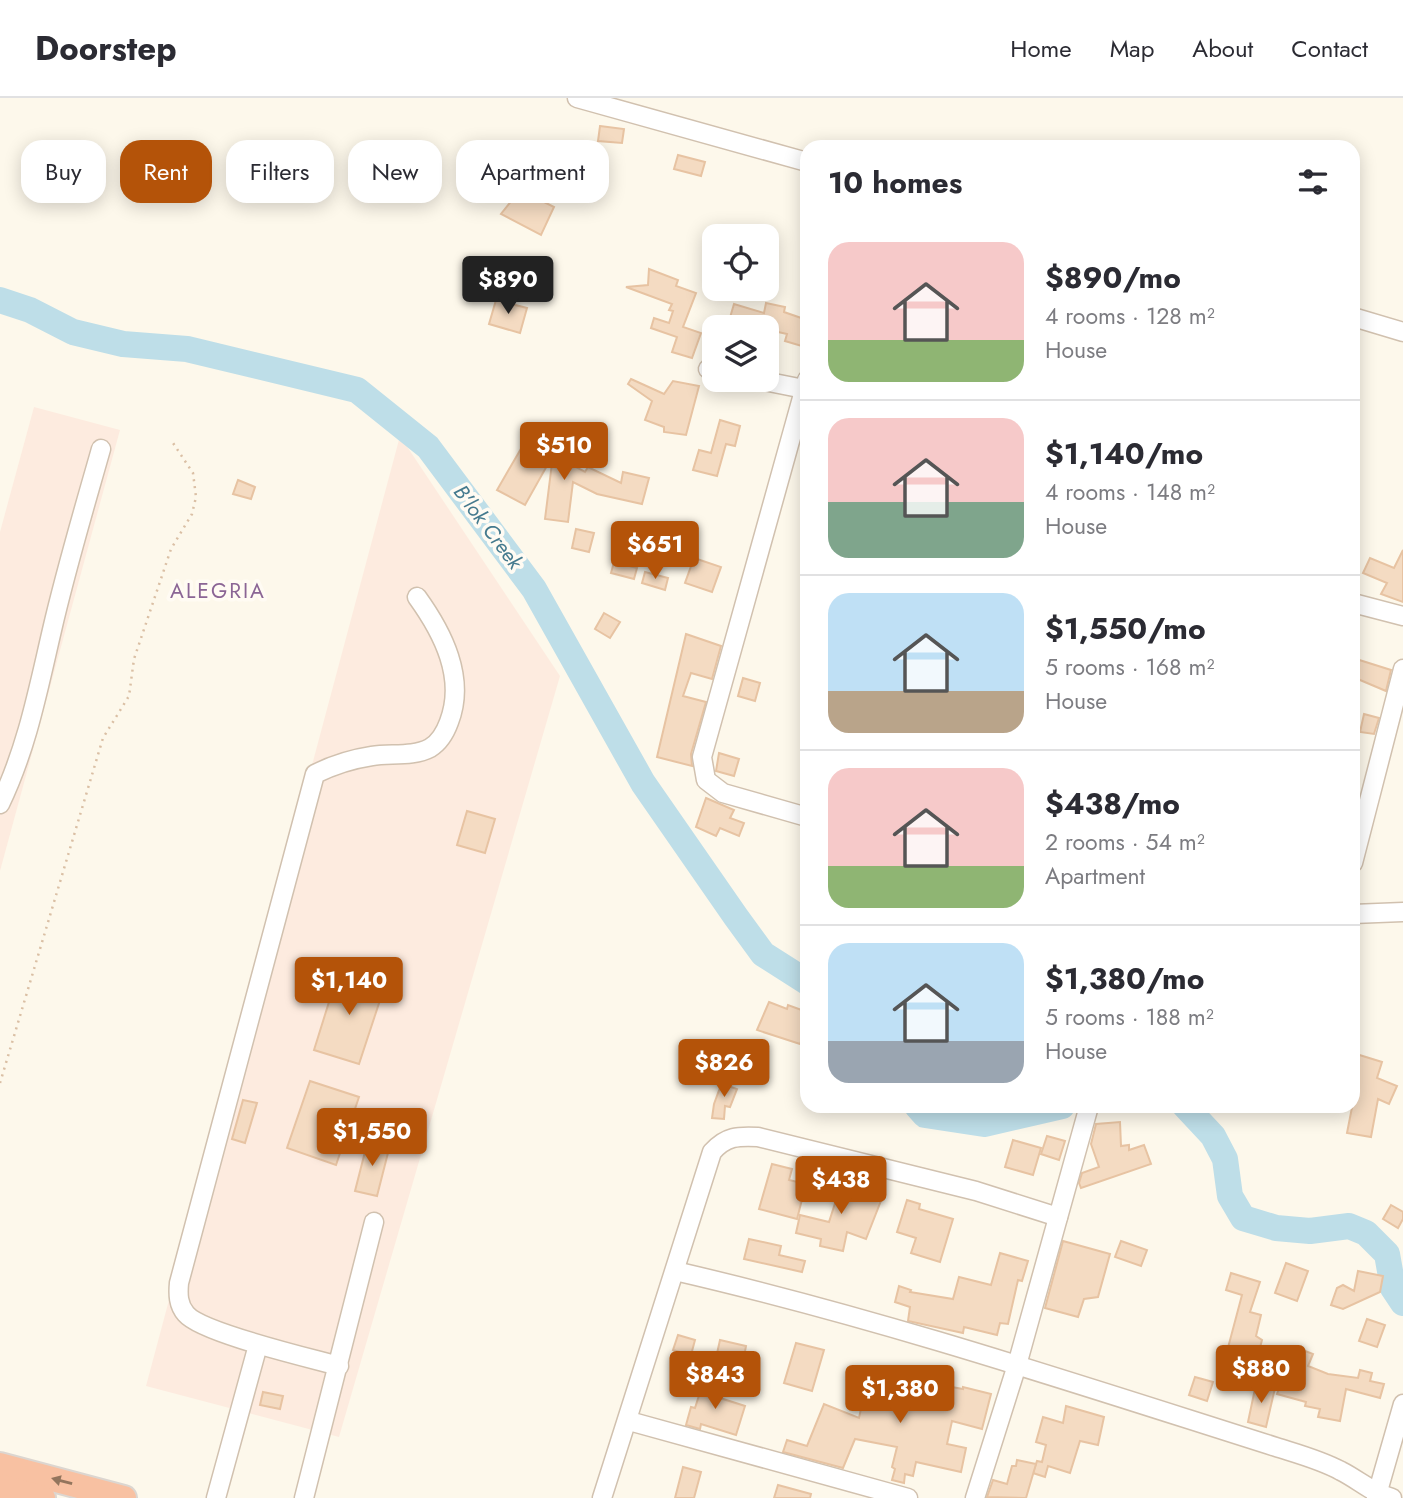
<!DOCTYPE html>
<meta charset="utf-8">
<style>
:root{--surface:#fff;--page:#f7f7f7;--text:#2b2b33;--muted:#7c7c81;--line:#e1e1e2;--accent:#b45309}
body{margin:0;font-family:Jost,sans-serif;background:var(--page);color:var(--text);height:100vh;display:flex;flex-direction:column;font-size:26px;white-space:nowrap}
*{box-sizing:border-box;margin:0}
p{font-size:23px;color:var(--muted)}
.icon{flex:none;width:38px;height:38px;fill:none;stroke:currentColor;stroke-width:2;stroke-linecap:round;stroke-linejoin:round}
.map{position:relative;flex:1;overflow:hidden}
.side{position:absolute;left:800px;top:42px;width:560px;height:973px;display:flex;flex-direction:column;background:var(--surface);border-radius:21px;box-shadow:0 4px 18px #0003}
.side>*{flex:none}
.top-card{position:absolute;left:21px;top:42px;width:665px;height:63px;display:flex;gap:14px}
.tools{position:absolute;left:702px;top:126px;display:grid;gap:14px}
.tools a{display:grid;place-items:center;width:77px;height:77px;border-radius:14px;background:var(--surface);box-shadow:0 4px 18px #0003;font-size:35px}
.price{position:absolute;translate:-50% -60px;padding:0 16px;border-radius:7px;background:var(--accent);color:#fff;font-size:23px;line-height:46px;filter:drop-shadow(0 2px 4px #0008)}
.price::after{content:'';position:absolute;left:50%;top:42px;width:21px;height:16px;margin-left:-10px;background:inherit;clip-path:polygon(0 0,100% 0,50% 100%)}
.price.active{background:#222;color:#fff}
ul{padding:0;list-style:none}
li{display:flex;align-items:center;gap:21px;height:175px;padding:0 28px}
li+li{border-top:2px solid var(--line)}
li span{display:grid;place-items:center;flex:none;width:196px;height:140px;border-radius:21px;color:#555}
li>.icon{margin-inline-start:auto}
span .icon{width:84px;height:84px;fill:#fffc;stroke-width:1}
li b{font-size:30px}
h2{display:flex;justify-content:space-between;align-items:center;height:84px;padding:0 28px;font-size:30px}
.pill{padding:0 24px;border-radius:21px;background:var(--surface);box-shadow:0 4px 18px #0003;font-size:24px;line-height:63px}
.pill.active{background:var(--accent);color:#fff}
header{display:flex;align-items:center;gap:42px;box-sizing:border-box;height:98px;padding:0 35px;background:var(--surface);border-bottom:2px solid var(--line)}
header strong{font-size:33px}
nav{display:flex;gap:38px;margin-inline-start:auto;font-size:24px}
.map>svg:first-child{display:block}
.commercial{fill:#fdebdf}
.lines{fill:none;stroke-linecap:round;stroke-linejoin:round}
.river{stroke:#bedee8;stroke-width:26}
.building{fill:#f4dbc2;stroke:#e7c3a2;stroke-width:2}
.minor-casing{stroke:#d1c1af;stroke-width:21}
.highway-casing{stroke:#dcd6d0;stroke-width:28}
.path{stroke:#dabfa4;stroke-width:2.5;stroke-dasharray:2 5;stroke-linecap:butt}
.minor{stroke:#fff;stroke-width:18}
.highway{stroke:#f8c1a2;stroke-width:24}
.oneway{fill:#93755d}
.labels{text-anchor:middle;stroke-width:7;stroke-linejoin:round;paint-order:stroke}
.water-label{font-size:21px;font-style:italic;fill:#457a8e;stroke:#fffbf3}
.neighbourhood-label{font-size:21px;letter-spacing:2px;fill:#8b6595;stroke:#fffbf3}
</style>
<header>
<strong>Doorstep</strong>
<nav><a>Home</a><a>Map</a><a>About</a><a>Contact</a></nav>
</header>
<div class="map">
<svg width="1403" height="1400" viewBox="0 0 1403 1400">
<rect width="100%" height="100%" fill="#fdf8eb"/>
<g class="commercial">
<path d="M34,309L120,332L0,773V434Z"/>
<path d="M400,338L560,578L339,1339L146,1288Z"/>
</g>
<g class="lines">
<g class="river">
<path d="M0,202L30,212L73,234L123,246L187,251L357,292L428,349L534,491L643,685L736,819L763,856L807,884"/>
<path d="M917,1008L925,1017L984,1026L1062,1008"/>
<path d="M1185,1008L1213,1038L1225,1061L1230,1098L1243,1120L1276,1130L1310,1133L1349,1128L1366,1135L1387,1156L1393,1190L1403,1205"/>
</g>
</g>
<g class="building">
<path d="M600,28L624,31L622,45L598,43Z"/>
<path d="M678,57L705,64L701,78L674,71Z"/>
<path d="M532,77L546,87L536,100L554,109L541,137L501,116Z"/>
<path d="M649,171L678,182L676,188L696,195L683,229L701,235L692,260L672,254L677,239L651,230L654,220L669,225L673,213L669,212L672,206L626,189L648,187Z"/>
<path d="M496,202L527,210L520,235L489,226Z"/>
<path d="M766,205L785,209L784,214L807,222L805,249L785,243L787,236L729,223L734,206L764,215Z"/>
<path d="M631,281L664,296L673,283L699,288L686,337L664,334V329L645,322L652,303L628,286Z"/>
<path d="M720,322L740,328L735,348L726,346L717,378L693,372L699,352L711,355Z"/>
<path d="M526,342L585,374L588,369L621,385L623,374L649,380L642,406L597,396L573,384L568,424L545,421L553,357L525,407L497,392Z"/>
<path d="M238,382L255,389L251,401L233,396Z"/>
<path d="M576,431L594,435L589,454L572,450Z"/>
<path d="M1403,452V504L1381,496L1387,485L1363,475L1370,460L1394,470Z"/>
<path d="M694,460L721,469L712,494L685,485Z"/>
<path d="M614,464L637,470L634,481L611,475Z"/>
<path d="M645,474L668,480L665,492L642,485Z"/>
<path d="M604,515L620,524L610,540L595,531Z"/>
<path d="M686,536L721,548L712,581L691,575L683,598L706,604L691,656L692,668L657,659Z"/>
<path d="M1353,560L1391,572L1386,593L1353,579Z"/>
<path d="M743,580L760,585L755,603L738,598Z"/>
<path d="M1364,616L1379,620L1374,636L1360,634Z"/>
<path d="M719,655L739,661L734,678L716,673Z"/>
<path d="M706,700L734,712L730,720L744,725L739,738L720,730L716,738L696,729Z"/>
<path d="M467,713L495,721L485,755L457,747Z"/>
<path d="M339,872L385,887L359,966L314,952Z"/>
<path d="M769,904L787,911L788,907L807,914V927L800,946L757,932Z"/>
<path d="M1353,955L1382,964L1377,980L1397,988L1389,1006L1378,1001L1371,1039L1347,1035L1357,984L1353,983Z"/>
<path d="M725,976L729,977L728,988L737,991L730,1009L725,1008L724,1021L712,1020L714,1006Z"/>
<path d="M310,983L359,999L336,1067L287,1050Z"/>
<path d="M243,1002L257,1005L245,1045L232,1041Z"/>
<path d="M1120,1024L1121,1048L1129,1047V1052L1144,1047L1151,1066L1081,1090L1079,1085L1082,1075L1099,1069L1091,1046L1096,1026Z"/>
<path d="M1047,1038L1065,1043L1059,1062L1041,1056Z"/>
<path d="M368,1042L390,1047L377,1098L355,1093Z"/>
<path d="M1013,1042L1041,1050L1033,1077L1005,1069Z"/>
<path d="M772,1066L792,1071L789,1082L806,1086L797,1121L759,1111Z"/>
<path d="M828,1077L835,1083L838,1097L840,1093L856,1098L858,1092L882,1100L866,1141L847,1134L843,1153L820,1148L821,1141L796,1135L800,1117L829,1124L837,1099L822,1096L812,1089L819,1080Z"/>
<path d="M907,1102L920,1106L919,1111L953,1121L940,1164L911,1155L916,1140L897,1134Z"/>
<path d="M1391,1107L1403,1114V1121L1398,1130L1383,1121Z"/>
<path d="M749,1141L781,1148L779,1157L805,1163L802,1174L744,1161Z"/>
<path d="M1063,1143L1110,1156L1098,1199L1084,1201L1078,1219L1045,1210Z"/>
<path d="M1121,1143L1147,1152L1141,1168L1115,1159Z"/>
<path d="M1000,1155L1028,1163L1022,1183L1018,1182L1008,1226L1000,1225L997,1237L964,1229L963,1235L908,1223L910,1209L895,1204L899,1188L911,1192L910,1194L953,1201L959,1179L991,1187Z"/>
<path d="M1286,1165L1308,1173L1297,1203L1275,1195Z"/>
<path d="M1358,1173L1383,1178L1380,1194L1343,1211L1331,1207L1337,1190L1343,1187L1354,1193Z"/>
<path d="M1231,1175L1260,1184L1250,1214L1261,1217L1256,1238L1262,1242L1255,1269L1225,1261L1242,1197L1226,1192Z"/>
<path d="M1367,1221L1385,1227L1377,1249L1359,1243Z"/>
<path d="M678,1237L695,1242L691,1257L673,1252Z"/>
<path d="M720,1242L746,1248L743,1264L733,1262L732,1268L714,1269Z"/>
<path d="M796,1245L824,1252L812,1293L784,1285Z"/>
<path d="M1295,1249L1313,1256L1308,1268L1328,1276L1358,1280L1360,1272L1372,1275L1370,1283L1384,1286L1380,1300L1346,1291L1340,1323L1318,1319L1320,1311L1305,1308L1306,1304L1277,1296Z"/>
<path d="M923,1271L934,1273L932,1280L941,1282L940,1287L963,1291V1289L991,1296L982,1331L952,1323L947,1346L966,1350L961,1374L916,1364L913,1378L905,1376L904,1385L892,1382L895,1371L892,1369L897,1349L855,1341L843,1370L783,1354L787,1342L807,1348L824,1306L859,1320L865,1293L886,1286L917,1285Z"/>
<path d="M1195,1279L1213,1284L1207,1303L1189,1297Z"/>
<path d="M703,1285L723,1290L720,1300L745,1308L736,1337L701,1326L700,1331L686,1327L691,1309L695,1310Z"/>
<path d="M1256,1286L1275,1290L1266,1329L1248,1324Z"/>
<path d="M263,1294L283,1298L280,1311L260,1307Z"/>
<path d="M1066,1308L1104,1319L1098,1347L1080,1343L1070,1375L1048,1368L1045,1379L1033,1375L1037,1363L1042,1364L1046,1347L1036,1344L1043,1319L1063,1325Z"/>
<path d="M1017,1362L1036,1366L1026,1400L987,1399L993,1382L1007,1386L1012,1368H1016Z"/>
<path d="M683,1369L701,1374L694,1400H675Z"/>
<path d="M778,1387L811,1396L810,1400H774Z"/>
</g>
<g class="lines">
<defs>
<g id="minor">
<path d="M577,0L807,64"/>
<path d="M1353,219L1403,234"/>
<path d="M708,271L714,272"/>
<path d="M759,282L804,291"/>
<path d="M807,282L702,659L706,682L723,695L807,719"/>
<path d="M1353,505L1403,518"/>
<path d="M0,706C27,650 38,592 52,532C66,471 84,411 101,351"/>
<path d="M1353,765L1403,571"/>
<path d="M1353,816L1403,814"/>
<path d="M675,1173C879,1220 1077,1286 1276,1349C1298,1356 1321,1362 1341,1373C1359,1382 1372,1395 1392,1400"/>
<path d="M339,1268C310,1260 202,1235 186,1216C178,1207 178,1196 179,1185L315,676C333,667 352,661 372,658C390,655 413,659 430,650C440,644 445,635 449,624C466,580 443,535 417,499"/>
<path d="M629,1323L908,1400"/>
<path d="M216,1400L258,1247"/>
<path d="M304,1400L374,1124"/>
<path d="M602,1400L712,1054C726,1038 738,1038 758,1039L976,1093L1058,1119"/>
<path d="M975,1400L1017,1267L1089,1008"/>
<path d="M1376,1400L1403,1306"/>
</g>
<g id="highway">
<path d="M0,1367L124,1400"/>
<path d="M0,1388L43,1400"/>
</g>
</defs>
<use href="#minor" class="minor-casing"/>
<use href="#highway" class="highway-casing"/>
<path class="path" d="M0,985L103,640L129,598L134,561L171,451L192,416L196,399L193,375L173,345"/>
<use href="#minor" class="minor"/>
<use href="#highway" class="highway"/>
</g>
<defs><path id="oneway-solid" d="M-6-.8H1V-3.2L6.5 0L1 3.2V.8H-6Z" transform="scale(1.75)"/></defs>
<use class="oneway" href="#oneway-solid" transform="translate(62 1383) rotate(-165)"/>
<g class="labels">
<g class="water-label">
<text transform="translate(488 429) rotate(53)" y="7">B'lok Creek</text>
</g>
<g class="neighbourhood-label">
<text x="218" y="500">ALEGRIA</text>
</g>
</g>
</svg>
<div class="tools">
<a><svg class="icon" aria-label="locate" viewBox="0 0 24 24"><circle cx="12" cy="12" r="6"/><path d="M12 2v4M12 18v4M2 12h4M18 12h4"/></svg></a>
<a><svg class="icon" aria-label="layers" viewBox="0 0 24 24"><path d="M12 4l9 5-9 5-9-5zM3 14l9 5 9-5"/></svg></a>
</div>
<b class="price active" style="left:508px;top:218px">$890</b>
<b class="price" style="left:564px;top:384px">$510</b>
<b class="price" style="left:655px;top:483px">$651</b>
<b class="price" style="left:349px;top:919px">$1,140</b>
<b class="price" style="left:724px;top:1001px">$826</b>
<b class="price" style="left:372px;top:1070px">$1,550</b>
<b class="price" style="left:841px;top:1118px">$438</b>
<b class="price" style="left:1261px;top:1307px">$880</b>
<b class="price" style="left:715px;top:1313px">$843</b>
<b class="price" style="left:900px;top:1327px">$1,380</b>
<div class="top-card">
<a class="pill">Buy</a>
<a class="pill active">Rent</a>
<a class="pill">Filters</a>
<a class="pill">New</a>
<a class="pill">Apartment</a>
</div>
<section class="side">
<h2>10 homes<svg class="icon" aria-label="filters" viewBox="0 0 24 24"><path d="M4 7h16M4 17h16"/><circle cx="9" cy="7" r="2"/><circle cx="15" cy="17" r="2"/></svg></h2>
<ul>
<li><span style="background:linear-gradient(#f6c9c9 70%,#8fb573 0)"><svg class="icon" aria-label="home" viewBox="0 0 24 24"><path d="M3 11l9-7 9 7M6 9v11h12V9"/></svg></span><div><b>$890/mo</b><p>4 rooms · 128 m²</p><p>House</p></div></li>
<li><span style="background:linear-gradient(#f6c9c9 60%,#7fa58c 0)"><svg class="icon" aria-label="home" viewBox="0 0 24 24"><path d="M3 11l9-7 9 7M6 9v11h12V9"/></svg></span><div><b>$1,140/mo</b><p>4 rooms · 148 m²</p><p>House</p></div></li>
<li><span style="background:linear-gradient(#bfe0f5 70%,#b9a48a 0)"><svg class="icon" aria-label="home" viewBox="0 0 24 24"><path d="M3 11l9-7 9 7M6 9v11h12V9"/></svg></span><div><b>$1,550/mo</b><p>5 rooms · 168 m²</p><p>House</p></div></li>
<li><span style="background:linear-gradient(#f6c9c9 70%,#8fb573 0)"><svg class="icon" aria-label="home" viewBox="0 0 24 24"><path d="M3 11l9-7 9 7M6 9v11h12V9"/></svg></span><div><b>$438/mo</b><p>2 rooms · 54 m²</p><p>Apartment</p></div></li>
<li><span style="background:linear-gradient(#bfe0f5 70%,#9aa5b1 0)"><svg class="icon" aria-label="home" viewBox="0 0 24 24"><path d="M3 11l9-7 9 7M6 9v11h12V9"/></svg></span><div><b>$1,380/mo</b><p>5 rooms · 188 m²</p><p>House</p></div></li>
</ul>
</section>
</div>
